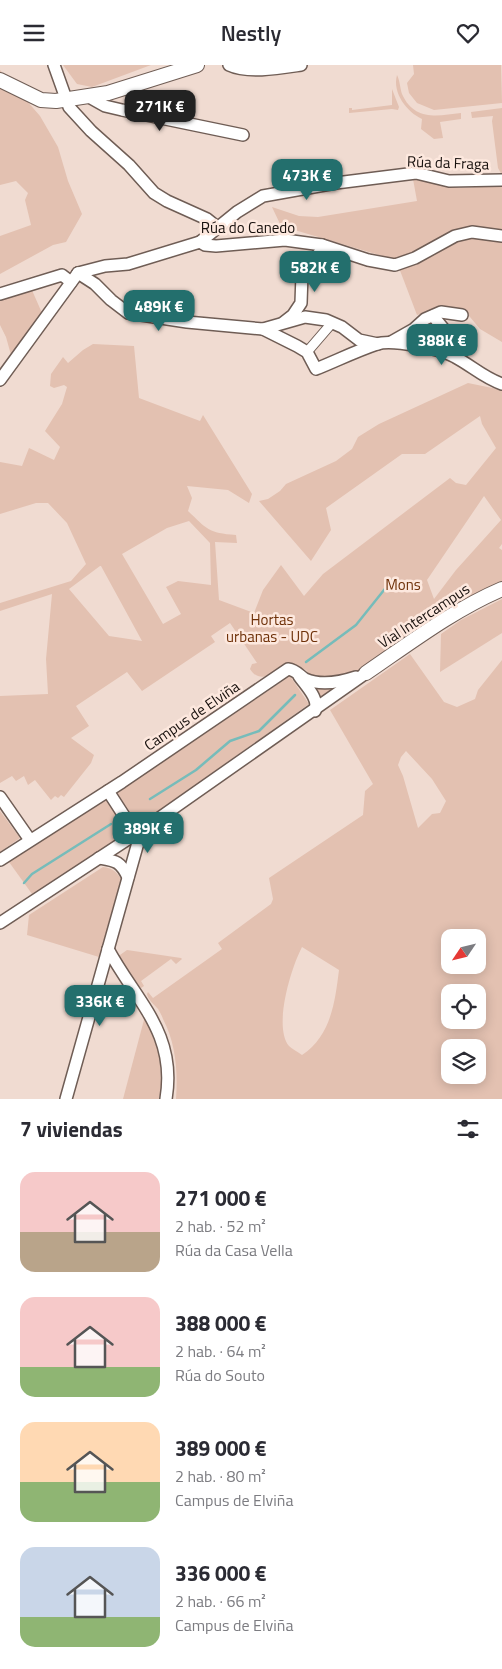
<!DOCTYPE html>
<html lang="es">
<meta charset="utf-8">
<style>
:root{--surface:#fff;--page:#f2f2f3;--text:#2b2b33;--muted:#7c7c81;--accent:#236f6d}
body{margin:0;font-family:"Titillium Web",sans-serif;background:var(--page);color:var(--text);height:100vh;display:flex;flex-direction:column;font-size:19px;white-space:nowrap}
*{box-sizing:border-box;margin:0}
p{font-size:16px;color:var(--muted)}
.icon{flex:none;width:28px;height:28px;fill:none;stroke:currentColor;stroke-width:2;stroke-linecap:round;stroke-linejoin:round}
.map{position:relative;height:1034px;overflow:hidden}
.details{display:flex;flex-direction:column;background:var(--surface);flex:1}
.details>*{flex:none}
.needle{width:32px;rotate:235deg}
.tools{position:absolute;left:441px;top:864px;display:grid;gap:10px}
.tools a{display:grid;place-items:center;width:45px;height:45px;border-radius:10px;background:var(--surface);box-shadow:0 2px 12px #0003;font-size:25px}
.price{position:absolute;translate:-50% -42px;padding:0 11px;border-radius:10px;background:var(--accent);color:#fff;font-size:16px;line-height:32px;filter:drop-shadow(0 1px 2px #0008)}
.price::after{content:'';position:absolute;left:50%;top:30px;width:15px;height:11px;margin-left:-8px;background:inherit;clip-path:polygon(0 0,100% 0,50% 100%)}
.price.on{background:#222;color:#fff}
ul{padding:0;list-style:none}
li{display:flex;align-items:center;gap:15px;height:125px;padding:0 20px}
li span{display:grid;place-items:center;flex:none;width:140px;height:100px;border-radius:15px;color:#555}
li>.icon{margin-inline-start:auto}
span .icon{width:60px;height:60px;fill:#fffc;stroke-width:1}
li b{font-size:21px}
h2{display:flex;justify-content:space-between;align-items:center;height:60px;padding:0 20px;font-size:21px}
header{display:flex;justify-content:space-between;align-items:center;height:65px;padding:0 20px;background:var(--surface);font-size:22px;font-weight:600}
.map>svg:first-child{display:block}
.green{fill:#e3c1b1;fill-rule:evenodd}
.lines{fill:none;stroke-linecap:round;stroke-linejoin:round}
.stream{stroke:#76bcba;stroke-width:2.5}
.pedestrian-casing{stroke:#6f5d55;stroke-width:11}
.minor-casing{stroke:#6f5d55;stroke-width:14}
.tertiary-casing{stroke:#6f5d55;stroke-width:16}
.pedestrian{stroke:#fff;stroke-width:9}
.minor{stroke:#fff;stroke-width:11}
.tertiary{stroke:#fff;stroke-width:14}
.labels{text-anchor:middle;stroke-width:5;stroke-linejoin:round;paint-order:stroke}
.street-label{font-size:15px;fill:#160f0c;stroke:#fde8de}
.park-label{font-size:15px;fill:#6e3008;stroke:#fde8de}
</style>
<header><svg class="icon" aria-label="menu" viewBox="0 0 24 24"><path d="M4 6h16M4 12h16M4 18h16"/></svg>Nestly<svg class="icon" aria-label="heart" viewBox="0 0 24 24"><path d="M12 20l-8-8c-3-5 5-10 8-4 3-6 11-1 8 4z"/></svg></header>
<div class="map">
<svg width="502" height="1034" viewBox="0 0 502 1034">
<rect width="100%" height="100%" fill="#f0dbd1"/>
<g class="green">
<path d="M63,0H151L92,22L77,19Z"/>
<path d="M413,0H501L502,38L434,45L417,38L409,28L407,18L414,9Z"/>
<path d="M0,5L40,51L58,82L68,116L82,149L66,177L53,180L0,209V171L31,160L25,135L28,128L16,116L0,120Z"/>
<path d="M397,10C400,16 400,23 402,29C414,56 437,51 461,48V54L440,57L443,73L434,74L421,64L422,54C407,47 392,28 397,10Z"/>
<path d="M392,24L399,42L398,45L392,44L349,48V43H352V45L392,40Z"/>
<path d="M502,43V110L498,103L492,56L493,51L472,53L471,47Z"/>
<path d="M413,114L459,123L502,121V277L480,264L465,246L438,244L417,250L396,195L281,161L272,142L299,151L318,152L417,136Z"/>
<path d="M31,223L42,248L11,290L6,272L0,260V236Z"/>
<path d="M93,279L134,281L139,333L200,356L203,350L252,429L249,438L228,425L187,421L192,433L188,446C207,464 208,468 236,470L237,478L215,477L219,535L254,548L263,525L281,500L304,531L323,509L450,413L456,418L466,420L496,383L482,359L480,351L425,389H402L326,443L331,465L311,496L259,436L268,434L280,426L286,419L336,396L352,384L358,372L379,359L468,318L502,325V479L499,483L502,485V517L358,608L346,613H312L306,605L290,600C278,606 260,621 250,604L252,599L257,598L230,558L211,571L215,577L142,626L127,607L76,641L89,661L71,673L94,690L91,698L64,732L61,730L58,733L55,731L51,735L35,715L28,720L24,711L16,716L12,711L0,718V631L48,629L46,594L52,529L0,546V538L71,516L86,499L67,458L48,438H36L0,449V397L22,401L29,383L54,395L60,382L45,366L62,339L67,322L64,320L54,323L50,321L51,309L63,292L68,298L83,285ZM484,431L501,455L456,505L434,534L427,515ZM189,456L210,478L211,520L178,516L166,522L181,549L163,559L122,489L167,463ZM100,501H101L142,576L109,571L69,524Z"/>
<path d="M502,534V568L440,607L441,569L461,555Z"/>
<path d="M410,589L444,637L457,642L475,634L478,625L502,595V1034H176C178,1007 176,979 163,954C162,951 160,947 158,944C154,939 148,935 147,929L148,927L153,933L222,884L218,878L271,839L273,834L269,813L363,750L365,726L373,719L330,645ZM406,686L432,714L446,736L440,748L432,749L418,763L403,711L398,700L401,692ZM478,872V900H450V872ZM302,882L339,905C335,937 331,971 302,990C298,987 292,984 289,981C273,962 291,903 302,882ZM450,928H478V955H450ZM478,982V1010H450V982Z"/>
<path d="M290,611L309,639L139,760L117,728Z"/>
<path d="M307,618L342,619L321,638Z"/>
<path d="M106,735L127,768L32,829L9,797Z"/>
<path d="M0,746L20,773L0,787Z"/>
<path d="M103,802C112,803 116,806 121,814L99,892L27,870L29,850Z"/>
<path d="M127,885L181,893L182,894L176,899L171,894L141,916L144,921L141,923L122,900L119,894L120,890Z"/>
<path d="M145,951L160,991L161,1025L159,1034H123Z"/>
</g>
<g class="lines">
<g class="stream">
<path d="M306,597L356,560L392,515"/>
<path d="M150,734L196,705L230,676L259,666L295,630"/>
<path d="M24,818L32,809L111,759"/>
</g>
<defs>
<path id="pedestrian" d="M307,287L332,258"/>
<g id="minor">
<path d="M54,0L69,42L91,66L129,100L154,128L167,136L207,154L217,162"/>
<path d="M229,0C248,9 281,3 301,0"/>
<path d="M89,32L105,41L122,45L243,70"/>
<path d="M200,177L237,147L263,131L336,118L416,108L449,116L502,115"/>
<path d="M78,208L105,201L128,199L200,177L205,180L216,181L285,175L322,180L368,195L395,200L415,193L455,171L472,167L502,171"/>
<path d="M78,208L95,219L111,235L128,248L187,257L263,264L305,252L326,255L342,262L359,275L378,279"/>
<path d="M0,229L62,210L71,217"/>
<path d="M433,251L443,263L449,274"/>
<path d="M284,257L293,250L301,238L302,209L320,187L322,180"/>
<path d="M263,264L297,281L307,287L316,304C336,296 356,286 377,279C392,274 441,284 455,292C472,301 484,313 502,319"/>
<path d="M391,277L414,264L425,254L441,247L462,250"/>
<path d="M0,315L78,208"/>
<path d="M299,611C305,620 320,634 315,646"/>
<path d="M0,732L30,775"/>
<path d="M99,793C116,796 120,796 128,812"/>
<path d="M0,795L122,717L288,604C296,605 299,610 305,614C321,621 341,617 356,612"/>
<path d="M0,858L148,761L366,608"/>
<path d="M108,884C136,936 177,968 166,1034"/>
<path d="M66,1034L139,774L108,726"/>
</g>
<g id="tertiary">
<path d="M0,15L41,35L56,36L108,28L197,0"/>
<path d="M366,608C410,578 453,545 502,524"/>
</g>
</defs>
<use href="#pedestrian" class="pedestrian-casing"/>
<use href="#minor" class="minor-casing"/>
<use href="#tertiary" class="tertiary-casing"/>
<use href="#pedestrian" class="pedestrian"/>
<use href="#minor" class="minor"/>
<use href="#tertiary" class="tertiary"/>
</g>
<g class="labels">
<g class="street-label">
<text transform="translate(448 98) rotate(2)" y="5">Rúa da Fraga</text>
<text x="248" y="168">Rúa do Canedo</text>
<text transform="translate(424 551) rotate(-33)" y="5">Vial Intercampus</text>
<text transform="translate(192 651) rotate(-34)" y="5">Campus de Elviña</text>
</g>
<g class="park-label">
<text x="403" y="525">Mons</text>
<text x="272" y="560">Hortas<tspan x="272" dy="17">urbanas - UDC</tspan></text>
</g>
</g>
</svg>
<div class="tools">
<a><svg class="needle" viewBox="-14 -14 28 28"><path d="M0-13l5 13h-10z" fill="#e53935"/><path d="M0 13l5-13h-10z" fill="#7c7c81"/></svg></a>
<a><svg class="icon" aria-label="locate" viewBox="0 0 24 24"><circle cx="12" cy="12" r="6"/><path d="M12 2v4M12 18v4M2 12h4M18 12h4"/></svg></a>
<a><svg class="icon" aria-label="layers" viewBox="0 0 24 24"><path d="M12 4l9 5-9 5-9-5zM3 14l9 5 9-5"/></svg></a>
</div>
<b class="price on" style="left:160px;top:67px">271K €</b>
<b class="price" style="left:307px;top:136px">473K €</b>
<b class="price" style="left:315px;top:228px">582K €</b>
<b class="price" style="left:159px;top:267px">489K €</b>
<b class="price" style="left:442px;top:301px">388K €</b>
<b class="price" style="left:148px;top:789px">389K €</b>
<b class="price" style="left:100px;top:962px">336K €</b>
</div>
<section class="details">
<h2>7 viviendas<svg class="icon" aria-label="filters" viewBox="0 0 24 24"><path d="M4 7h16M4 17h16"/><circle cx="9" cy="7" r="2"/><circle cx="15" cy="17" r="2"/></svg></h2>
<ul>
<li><span style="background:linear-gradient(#f6c9c9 60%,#b9a48a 0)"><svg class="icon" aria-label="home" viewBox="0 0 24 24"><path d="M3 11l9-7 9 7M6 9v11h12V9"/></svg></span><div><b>271 000 €</b><p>2 hab. · 52 m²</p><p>Rúa da Casa Vella</p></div></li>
<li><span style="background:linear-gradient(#f6c9c9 70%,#8fb573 0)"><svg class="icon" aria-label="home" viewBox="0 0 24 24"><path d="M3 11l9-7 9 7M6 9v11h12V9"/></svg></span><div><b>388 000 €</b><p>2 hab. · 64 m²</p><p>Rúa do Souto</p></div></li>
<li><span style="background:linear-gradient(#ffd9b3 60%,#8fb573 0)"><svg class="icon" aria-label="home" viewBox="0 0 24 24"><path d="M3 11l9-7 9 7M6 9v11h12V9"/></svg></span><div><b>389 000 €</b><p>2 hab. · 80 m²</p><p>Campus de Elviña</p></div></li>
<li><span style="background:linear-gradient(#c9d6e8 70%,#8fb573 0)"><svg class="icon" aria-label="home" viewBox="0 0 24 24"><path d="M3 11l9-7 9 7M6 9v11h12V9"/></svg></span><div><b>336 000 €</b><p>2 hab. · 66 m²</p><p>Campus de Elviña</p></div></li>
</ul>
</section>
